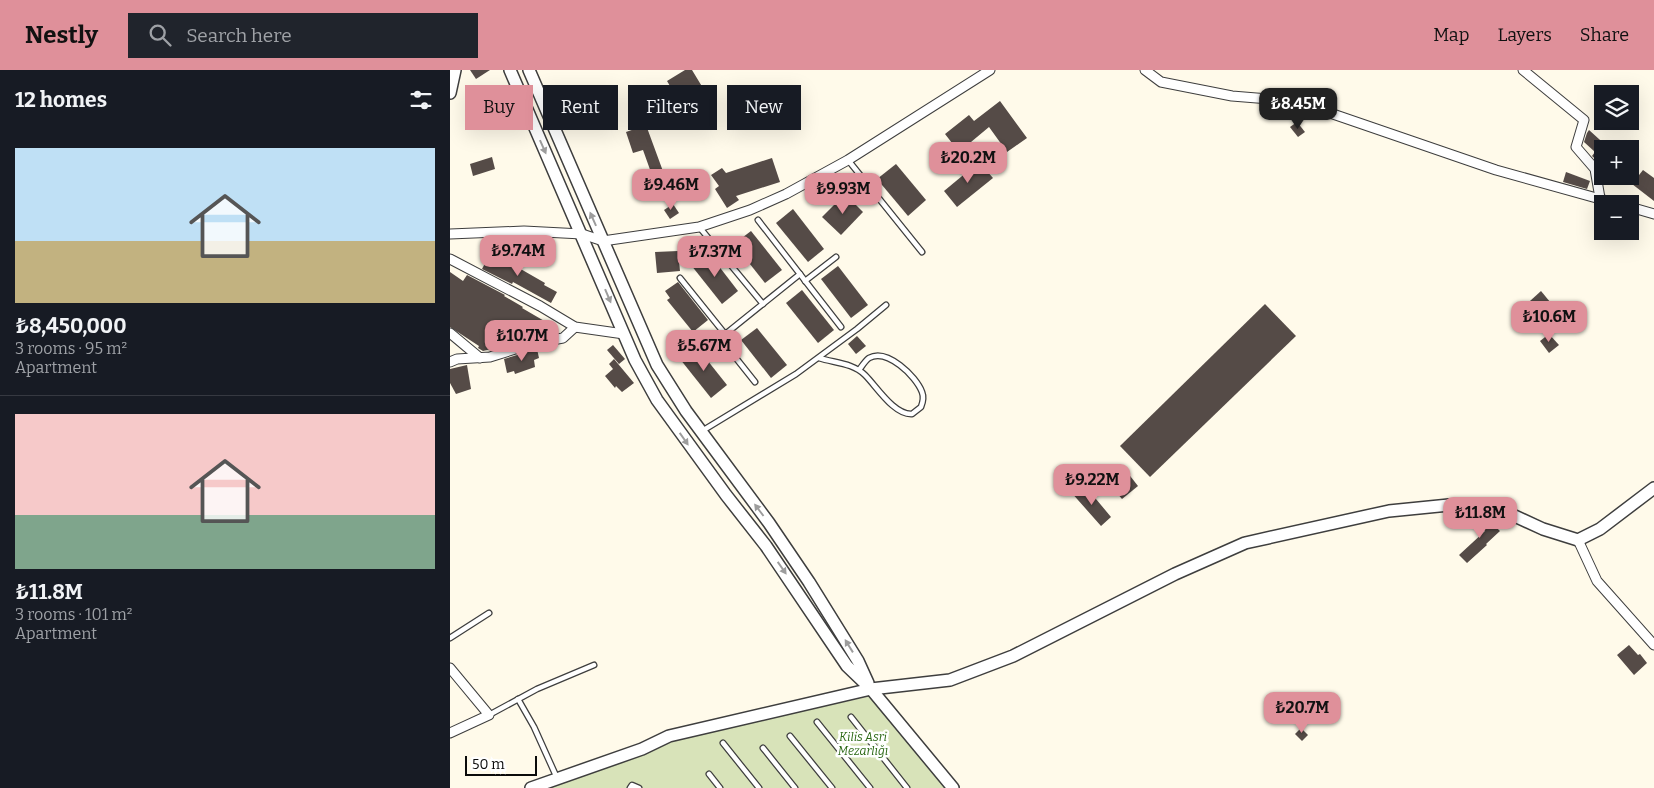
<!DOCTYPE html>
<meta charset="utf-8">
<style>
:root{--surface:#171b24;--page:#20242c;--text:#f1f3f6;--muted:#9ea1a6;--line:#363941;--accent:#df909a}
body{margin:0;font-family:Bitter,serif;background:var(--page);color:var(--text);height:100vh;display:flex;flex-direction:column;font-size:19px;white-space:nowrap}
*{box-sizing:border-box;margin:0}
p{font-size:16px;color:var(--muted)}
.icon{flex:none;width:28px;height:28px;fill:none;stroke:currentColor;stroke-width:2;stroke-linecap:round;stroke-linejoin:round}
.map{position:relative;flex:1;overflow:hidden}
.side{display:flex;flex-direction:column;background:var(--surface);width:450px}
.side>*{flex:none}
.guide{position:absolute;left:15px;top:15px;width:475px;height:45px;display:flex;gap:10px}
.tools{position:absolute;left:1144px;top:15px;display:grid;gap:10px}
.tools a{display:grid;place-items:center;width:45px;height:45px;border-radius:0px;background:var(--surface);box-shadow:0 5px 20px #0002;font-size:25px}
.scale{position:absolute;left:15px;bottom:12px;width:72px;box-sizing:border-box;padding-left:5px;border:2px solid #0b0b0b;border-top:0;font-size:14px;line-height:18px;white-space:nowrap;color:#0b0b0b;-webkit-text-stroke:4px #fff;paint-order:stroke}
.price{position:absolute;translate:-50% -42px;padding:0 11px;border-radius:10px;background:var(--accent);color:#111;font-size:16px;line-height:32px;filter:drop-shadow(0 1px 2px #0008)}
.price::after{content:'';position:absolute;left:50%;top:30px;width:15px;height:11px;margin-left:-8px;background:inherit;clip-path:polygon(0 0,100% 0,50% 100%)}
.price.on{background:#222;color:#fff}
ul{padding:0;list-style:none}
li{display:grid;align-content:center;gap:10px;height:265px;padding:0 15px}
li+li{border-top:1px solid var(--line)}
li span{display:grid;place-items:center;height:155px;border-radius:0px;color:#555}
li>.icon{margin-inline-start:auto}
span .icon{width:90px;height:90px;fill:#fffc;stroke-width:1}
li b{font-size:21px}
h2{display:flex;justify-content:space-between;align-items:center;height:60px;padding:0 15px;font-size:21px}
.tag{padding:0 18px;border-radius:0px;background:var(--surface);box-shadow:0 5px 20px #0002;font-size:18px;line-height:45px}
.tag.on{background:var(--accent);color:#111}
header{display:flex;align-items:center;gap:30px;box-sizing:border-box;height:70px;padding:0 25px;background:var(--accent);color:#111}
header strong{font-size:24px}
nav{display:flex;gap:28px;margin-inline-start:auto;font-size:18px}
.search{width:350px;height:45px;background:var(--page);display:flex;align-items:center;gap:12px;box-sizing:border-box;padding:0 18px;border-radius:0px;color:var(--muted);font-size:19px}
main{display:flex;flex:1;min-height:0}
.map>svg:first-child{display:block}
.cemetery{fill:#d8e3b9}
.building{fill:#554b47}
.lines{fill:none;stroke-linecap:round;stroke-linejoin:round}
.service-casing{stroke:#3e3e3e;stroke-width:7}
.minor-casing{stroke:#3e3e3e;stroke-width:11}
.tertiary-casing{stroke:#3e3e3e;stroke-width:14}
.service{stroke:#fff;stroke-width:4.5}
.minor{stroke:#fff;stroke-width:9}
.tertiary{stroke:#fff;stroke-width:11}
.oneway{fill:#9d9d9d}
.labels{text-anchor:middle;stroke-width:5;stroke-linejoin:round;paint-order:stroke}
.park-label{font-size:12px;font-style:italic;fill:#2c6916;stroke:#fff}
</style>
<header>
<strong>Nestly</strong>
<div class="search"><svg class="icon" aria-label="search" viewBox="0 0 24 24"><circle cx="10" cy="10" r="6"/><path d="M15 15l6 6"/></svg>Search here</div>
<nav><a>Map</a><a>Layers</a><a>Share</a></nav>
</header>
<main>
<section class="side">
<h2>12 homes<svg class="icon" aria-label="filters" viewBox="0 0 24 24"><path d="M4 7h16M4 17h16"/><circle cx="9" cy="7" r="2"/><circle cx="15" cy="17" r="2"/></svg></h2>
<ul>
<li><span style="background:linear-gradient(#bfe0f5 60%,#c2b280 0)"><svg class="icon" aria-label="home" viewBox="0 0 24 24"><path d="M3 11l9-7 9 7M6 9v11h12V9"/></svg></span><div><b>₺8,450,000</b><p>3 rooms · 95 m²</p><p>Apartment</p></div></li>
<li><span style="background:linear-gradient(#f6c9c9 65%,#7fa58c 0)"><svg class="icon" aria-label="home" viewBox="0 0 24 24"><path d="M3 11l9-7 9 7M6 9v11h12V9"/></svg></span><div><b>₺11.8M</b><p>3 rooms · 101 m²</p><p>Apartment</p></div></li>
</ul>
</section>
<div class="map">
<svg width="1204" height="718" viewBox="0 0 1204 718">
<rect width="100%" height="100%" fill="#fffaea"/>
<path class="cemetery" d="M431,624L507,718H86L225,669Z"/>
<g class="building">
<path d="M20,0H40L26,9Z"/>
<path d="M235,0H242L262,33L235,49L226,33L229,31L217,11Z"/>
<path d="M550,31L577,68L557,82L539,57L509,82L495,64L519,45L524,51Z"/>
<path d="M847,52L855,62L848,67L840,57Z"/>
<path d="M196,55L214,104L203,108L193,80L183,83L176,62Z"/>
<path d="M1139,60L1160,79H1152V95L1142,86L1145,82L1134,72L1137,63Z"/>
<path d="M42,87L45,99L23,106L20,94Z"/>
<path d="M322,88L330,112L286,126L289,130L277,138L265,119L269,116L261,105L272,98L276,103Z"/>
<path d="M529,92L543,108L507,137L494,121Z"/>
<path d="M446,94L476,130L458,146L427,109Z"/>
<path d="M1193,100L1204,108V131L1182,114Z"/>
<path d="M1116,102L1140,111L1137,119L1113,112Z"/>
<path d="M395,124L413,142L391,165L372,147Z"/>
<path d="M223,134L229,143L220,149L214,140Z"/>
<path d="M343,139L374,179L358,192L326,153Z"/>
<path d="M301,161L332,200L315,213L284,174Z"/>
<path d="M228,181L230,201L207,203L205,182Z"/>
<path d="M41,182L95,213L94,215L107,222L101,233L63,212L62,214L32,199Z"/>
<path d="M258,182L288,221L272,234L241,195Z"/>
<path d="M388,196L418,235L401,248L371,209Z"/>
<path d="M0,202L13,211L17,205L55,225L54,226L73,237L72,238L108,259L106,263L75,269L72,267H63L58,275L33,281L28,278L29,276L0,257Z"/>
<path d="M228,212L258,250L243,262L217,230L220,228L215,221Z"/>
<path d="M352,220L384,260L368,273L336,233Z"/>
<path d="M1091,221L1105,238L1093,247L1080,231Z"/>
<path d="M815,234L846,266L700,407L670,376Z"/>
<path d="M307,258L337,295L321,308L291,270Z"/>
<path d="M1099,264L1109,275L1099,283L1090,271Z"/>
<path d="M407,266L416,276L406,284L398,274Z"/>
<path d="M163,275L175,289L169,294L157,280Z"/>
<path d="M246,276L277,315L261,328L230,289Z"/>
<path d="M87,279L89,288L84,290L85,297L65,304L64,301L57,303L54,289Z"/>
<path d="M164,289L184,313L172,322L166,316L165,318L155,306L163,299L159,294Z"/>
<path d="M17,295L21,319L6,324L0,313V299Z"/>
<path d="M677,402L688,416L672,429L661,416Z"/>
<path d="M626,415L637,427L641,423L661,447L651,456L620,421Z"/>
<path d="M1031,443L1050,461L1036,474L1037,475L1017,493L1009,485L1035,461L1024,450Z"/>
<path d="M1179,575L1188,585L1190,584L1197,593L1184,605L1167,585Z"/>
<path d="M851,658L858,665L852,671L845,664Z"/>
</g>
<g class="lines">
<defs>
<g id="service">
<path d="M398,90L472,182"/>
<path d="M308,150L391,257"/>
<path d="M250,158L313,234"/>
<path d="M230,208L275,264"/>
<path d="M355,211L386,187"/>
<path d="M270,268L305,312"/>
<path d="M263,274L350,204"/>
<path d="M369,288C385,293 403,293 415,305C427,317 444,345 462,344L471,337C473,332 474,327 472,322C466,306 437,278 419,288C415,291 412,296 409,300"/>
<path d="M252,361L346,304L407,259L436,235"/>
<path d="M0,568L39,543"/>
<path d="M68,629L84,657L107,708"/>
<path d="M39,645L87,619L144,595"/>
<path d="M401,647L457,718"/>
<path d="M367,652L420,718"/>
<path d="M340,666L382,718"/>
<path d="M273,673L309,718"/>
<path d="M313,678L345,718"/>
<path d="M259,704L270,718"/>
<path d="M180,718L182,715L189,718"/>
</g>
<g id="minor">
<path d="M695,0L711,12L782,26L845,31L1046,100L1168,134"/>
<path d="M1073,0L1134,50L1126,77L1145,99L1150,128"/>
<path d="M1180,137L1204,144"/>
<path d="M0,164L74,161L132,164L153,171L249,157L300,140L336,124L398,90L540,0"/>
<path d="M0,189L90,236L125,257L174,264"/>
<path d="M0,263L30,288"/>
<path d="M0,292L7,289L40,287L81,274L113,268L125,257"/>
<path d="M1128,470L1147,511L1204,575"/>
<path d="M0,598L39,645L0,663"/>
</g>
<g id="tertiary">
<path d="M60,0L185,290L207,330L276,425L316,476L397,596L421,619L503,718"/>
<path d="M79,0L207,295L236,341L319,453L359,512L408,591L418,613"/>
<path d="M0,23L5,0"/>
<path d="M81,718L192,679L219,666L421,619L500,610L563,586L725,504L795,473L939,441L999,435L1043,436L1093,459L1128,470L1150,459L1204,418"/>
</g>
</defs>
<use href="#service" class="service-casing"/>
<use href="#minor" class="minor-casing"/>
<use href="#tertiary" class="tertiary-casing"/>
<use href="#service" class="service"/>
<use href="#minor" class="minor"/>
<use href="#tertiary" class="tertiary"/>
</g>
<defs><path id="oneway-solid" d="M-6-.8H1V-3.2L6.5 0L1 3.2V.8H-6Z" transform="scale(1.25)"/></defs>
<g class="oneway">
<use href="#oneway-solid" transform="translate(93 77) rotate(66)"/>
<use href="#oneway-solid" transform="translate(143 149) rotate(-114)"/>
<use href="#oneway-solid" transform="translate(158 226) rotate(67)"/>
<use href="#oneway-solid" transform="translate(234 369) rotate(55)"/>
<use href="#oneway-solid" transform="translate(309 440) rotate(-127)"/>
<use href="#oneway-solid" transform="translate(332 498) rotate(55)"/>
<use href="#oneway-solid" transform="translate(399 576) rotate(-122)"/>
</g>
<g class="labels">
<g class="park-label">
<text x="413" y="671">Kilis Asri<tspan x="413" dy="14">Mezarlığı</tspan></text>
</g>
</g>
</svg>
<div class="tools">
<a><svg class="icon" aria-label="layers" viewBox="0 0 24 24"><path d="M12 4l9 5-9 5-9-5zM3 14l9 5 9-5"/></svg></a>
<a>+</a>
<a>−</a>
</div>
<div class="scale">50 m</div>
<b class="price on" style="left:848px;top:60px">₺8.45M</b>
<b class="price" style="left:518px;top:114px">₺20.2M</b>
<b class="price" style="left:221px;top:141px">₺9.46M</b>
<b class="price" style="left:393px;top:145px">₺9.93M</b>
<b class="price" style="left:68px;top:207px">₺9.74M</b>
<b class="price" style="left:265px;top:208px">₺7.37M</b>
<b class="price" style="left:1099px;top:273px">₺10.6M</b>
<b class="price" style="left:72px;top:292px">₺10.7M</b>
<b class="price" style="left:254px;top:302px">₺5.67M</b>
<b class="price" style="left:642px;top:436px">₺9.22M</b>
<b class="price" style="left:1030px;top:469px">₺11.8M</b>
<b class="price" style="left:852px;top:664px">₺20.7M</b>
<div class="guide">
<a class="tag on">Buy</a>
<a class="tag">Rent</a>
<a class="tag">Filters</a>
<a class="tag">New</a>
</div>
</div>
</main>
